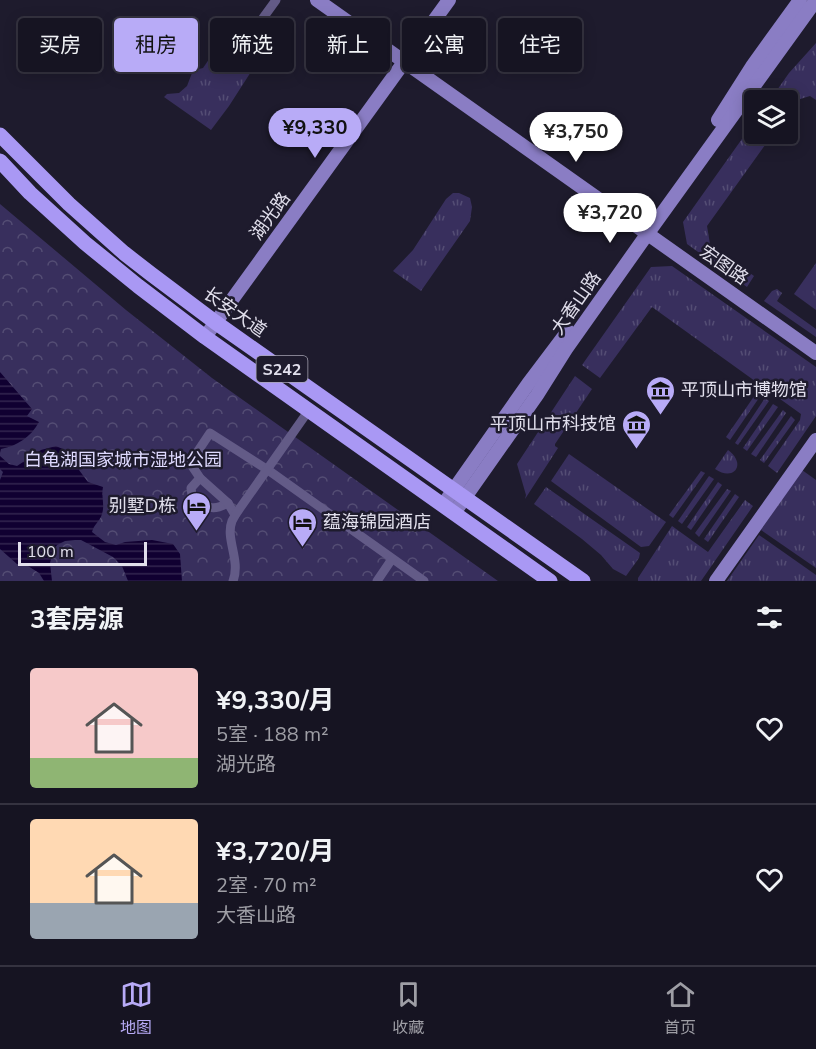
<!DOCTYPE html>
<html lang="zh">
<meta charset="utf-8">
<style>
:root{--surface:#161422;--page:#1f1d2a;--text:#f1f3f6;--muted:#9e9ea5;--line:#353340;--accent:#b8abf7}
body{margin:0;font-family:"Nunito Sans","Noto Sans SC",sans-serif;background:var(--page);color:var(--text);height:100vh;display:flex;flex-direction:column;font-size:22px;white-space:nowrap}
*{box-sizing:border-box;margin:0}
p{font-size:20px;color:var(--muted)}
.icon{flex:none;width:33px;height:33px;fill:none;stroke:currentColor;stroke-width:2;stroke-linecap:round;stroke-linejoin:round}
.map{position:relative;height:581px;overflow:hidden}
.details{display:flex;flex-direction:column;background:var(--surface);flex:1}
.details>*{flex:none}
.top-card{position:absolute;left:18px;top:18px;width:780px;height:54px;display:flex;gap:12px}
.buttons{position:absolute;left:744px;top:90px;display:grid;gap:12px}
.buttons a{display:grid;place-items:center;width:54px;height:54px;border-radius:6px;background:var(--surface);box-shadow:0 3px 15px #0003,0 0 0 2px var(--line);font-size:30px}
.scale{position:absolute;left:18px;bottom:15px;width:129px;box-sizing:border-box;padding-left:6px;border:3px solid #e1dfec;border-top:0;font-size:16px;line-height:21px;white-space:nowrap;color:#e1dfec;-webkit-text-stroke:4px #1e1b2d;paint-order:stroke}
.price{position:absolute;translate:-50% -51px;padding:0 14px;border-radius:21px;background:#fff;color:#222;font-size:20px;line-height:39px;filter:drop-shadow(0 2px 3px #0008)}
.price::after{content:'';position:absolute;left:50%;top:36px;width:18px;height:14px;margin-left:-9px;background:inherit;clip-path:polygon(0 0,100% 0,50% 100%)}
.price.selected{background:var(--accent);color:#111}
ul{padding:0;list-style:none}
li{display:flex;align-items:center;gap:18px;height:150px;padding:0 30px}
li+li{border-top:2px solid var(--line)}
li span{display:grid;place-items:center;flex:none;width:168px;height:120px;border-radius:6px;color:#555}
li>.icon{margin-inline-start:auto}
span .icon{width:72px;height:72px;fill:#fffc;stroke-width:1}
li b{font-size:26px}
h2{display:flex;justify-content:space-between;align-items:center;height:72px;padding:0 30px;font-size:26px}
.chip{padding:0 21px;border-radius:6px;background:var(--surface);box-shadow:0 3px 15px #0003,0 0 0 2px var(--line);font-size:21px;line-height:54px}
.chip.selected{background:var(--accent);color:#111}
.tabs{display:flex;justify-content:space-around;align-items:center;height:84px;border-top:2px solid var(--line);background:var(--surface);font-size:16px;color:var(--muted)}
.tabs a{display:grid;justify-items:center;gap:3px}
.tabs .selected{color:var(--accent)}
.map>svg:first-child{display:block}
.grass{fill:url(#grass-tufts)}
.park{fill:url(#park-crowns)}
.water{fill:url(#water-rules)}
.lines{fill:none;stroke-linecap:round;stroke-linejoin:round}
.street{stroke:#635b87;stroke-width:9}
.secondary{stroke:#8a7dc4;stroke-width:14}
.primary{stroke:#a998f4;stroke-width:15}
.labels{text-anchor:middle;stroke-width:5;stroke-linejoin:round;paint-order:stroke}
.shield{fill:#1e1b2d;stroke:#a6a4b3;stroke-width:1.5}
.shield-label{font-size:16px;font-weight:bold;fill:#e1dfec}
.street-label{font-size:18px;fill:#e1dfec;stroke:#1e1b2d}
.poi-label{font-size:18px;fill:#e1dfec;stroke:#1e1b2d;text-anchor:start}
.park-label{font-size:18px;fill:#dfdaff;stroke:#1e1b2d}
</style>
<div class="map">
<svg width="816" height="581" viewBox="0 0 816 581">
<defs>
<pattern id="grass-tufts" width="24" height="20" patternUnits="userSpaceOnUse" patternTransform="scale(1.5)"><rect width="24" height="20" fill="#382f5d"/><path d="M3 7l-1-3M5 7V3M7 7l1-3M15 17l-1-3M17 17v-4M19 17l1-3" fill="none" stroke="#544d74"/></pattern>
<pattern id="park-crowns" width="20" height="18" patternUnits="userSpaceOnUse" patternTransform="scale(1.5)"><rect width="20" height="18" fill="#382f5d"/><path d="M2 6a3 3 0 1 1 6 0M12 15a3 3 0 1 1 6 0" fill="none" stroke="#544d74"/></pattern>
<pattern id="water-rules" width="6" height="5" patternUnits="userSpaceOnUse" patternTransform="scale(1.5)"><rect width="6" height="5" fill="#100031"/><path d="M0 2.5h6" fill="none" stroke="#32254f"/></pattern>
</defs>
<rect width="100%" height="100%" fill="#1e1b2d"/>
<g class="grass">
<path d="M256,16L265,22C261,27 257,33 256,40C255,47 258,54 258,61L229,106L211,130L164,97L167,94L179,93L187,86L192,73L195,70L203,68L214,52L225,44L235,33H243Z"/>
<path d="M816,43V100L810,96L797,100L788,113V100H770L789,73Z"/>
<path d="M754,122V134H773L707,226L710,244L754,276L747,287L687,244L683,222Z"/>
<path d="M453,193H459L470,198L472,207L470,221L421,291L393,271L413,250L446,199Z"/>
<path d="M816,263V310L794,294Z"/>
<path d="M672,266L816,367V416L777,473L768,466L800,420L801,414L652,307L600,378L582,365L651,267Z"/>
<path d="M777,289L782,293L777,301L816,329V337L764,301L772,291Z"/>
<path d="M575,376L592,389L555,444V446L558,448L525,499L526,495L517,464Z"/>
<path d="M757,392L761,395L730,440L726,437Z"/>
<path d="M765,398L769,401L738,445L735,443Z"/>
<path d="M773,404L778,407L747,451L743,448Z"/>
<path d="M783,410L786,413L756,457L751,454Z"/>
<path d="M791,416L795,420L764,463L760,460Z"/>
<path d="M728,450C747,464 734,482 715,469Z"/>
<path d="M569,454L666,522L649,546L641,547L551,481Z"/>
<path d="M802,470L816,480V568L761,530Z"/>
<path d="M701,471L705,473L673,518L669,515Z"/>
<path d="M709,476L714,479L682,524L678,521Z"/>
<path d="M718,482L722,485L691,530L687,527Z"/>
<path d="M546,487L640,553L639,558L626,576L613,569L601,555L582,539L534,504Z"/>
<path d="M727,489L731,491L699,537L695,533Z"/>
<path d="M735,494L739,497L708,542L704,539Z"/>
<path d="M745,500L753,506L701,581H638V578L672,526L708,552Z"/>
<path d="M759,535L816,575V581H727Z"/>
</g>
<path class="park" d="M0,204L126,310L212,378L498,581H0Z"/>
<g class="water">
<path d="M0,372L32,409L27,416L39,422C31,437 17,446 1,449L0,453Z"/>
<path d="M56,446L67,451L75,460H81L79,470L88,482L103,487C101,496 105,505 102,514C100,521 94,524 92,532L105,542L116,545L125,542L152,540L173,544L180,554L182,581H128L122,566L113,557L81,540H75L65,541L57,545L53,552L50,563L52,581H44L39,573L28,566L17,564L0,549V480L3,472L0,469V456L9,464L17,466L41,450Z"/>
</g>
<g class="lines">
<g class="street">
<path d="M263,18L276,0"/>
<path d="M200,478L191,488L192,495C206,506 210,513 228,503"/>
<path d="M235,515L228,503L200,478L190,463L210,433L268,470L424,581"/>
<path d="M233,581C241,560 225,539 232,521C234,517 237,512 240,508L309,410"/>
<path d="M377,581L392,559"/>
</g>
<g class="secondary">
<path d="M317,0L816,353"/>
<path d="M718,120L753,65L800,0"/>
<path d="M205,337L449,0"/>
<path d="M443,505L528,384L568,331"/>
<path d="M454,513L537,395L566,349L648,233L816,0"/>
<path d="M716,581L816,440"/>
</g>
<g class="primary">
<path d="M0,135L69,204L124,253L151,274L215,322L583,581"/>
<path d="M0,161L30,193L85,243L138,286L205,337L550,581"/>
</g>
</g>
<defs>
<symbol id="museum-pin" viewBox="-11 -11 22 30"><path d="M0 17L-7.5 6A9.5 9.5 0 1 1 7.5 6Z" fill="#b8abf7" stroke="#1e1b2d"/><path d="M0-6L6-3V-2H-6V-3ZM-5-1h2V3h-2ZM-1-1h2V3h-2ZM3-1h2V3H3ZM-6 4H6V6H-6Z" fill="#111"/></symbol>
<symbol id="hotel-pin" viewBox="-11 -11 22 30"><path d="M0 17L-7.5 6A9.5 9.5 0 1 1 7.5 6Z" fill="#b8abf7" stroke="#1e1b2d"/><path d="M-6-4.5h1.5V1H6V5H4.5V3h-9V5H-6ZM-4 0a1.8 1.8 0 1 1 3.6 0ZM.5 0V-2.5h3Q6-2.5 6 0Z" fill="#111"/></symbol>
</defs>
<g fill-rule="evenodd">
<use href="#museum-pin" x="644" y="374" width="33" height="45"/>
<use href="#museum-pin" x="620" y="408" width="33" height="45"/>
<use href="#hotel-pin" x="180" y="490" width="33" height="45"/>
<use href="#hotel-pin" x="286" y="506" width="33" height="45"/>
</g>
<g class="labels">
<rect class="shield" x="256.5" y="356" width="51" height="26" rx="4.5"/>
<g class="shield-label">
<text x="282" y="375">S242</text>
</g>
<g class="street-label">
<text transform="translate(270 216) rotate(-54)" y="6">湖光路</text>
<text transform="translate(724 265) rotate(35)" y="6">宏图路</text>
<text transform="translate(576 303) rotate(-55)" y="6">大香山路</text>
<text transform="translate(235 312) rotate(35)" y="6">长安大道</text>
</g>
<g class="poi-label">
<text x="681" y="396">平顶山市博物馆</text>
<text x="616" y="430" text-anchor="end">平顶山市科技馆</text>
<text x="176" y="512" text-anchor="end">别墅D栋</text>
<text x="323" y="528">蕴海锦园酒店</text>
</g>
<g class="park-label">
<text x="123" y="466">白龟湖国家城市湿地公园</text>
</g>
</g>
</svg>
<div class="buttons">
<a><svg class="icon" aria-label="layers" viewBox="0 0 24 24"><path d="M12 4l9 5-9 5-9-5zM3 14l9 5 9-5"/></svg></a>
</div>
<div class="scale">100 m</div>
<b class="price selected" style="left:315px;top:159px">¥9,330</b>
<b class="price" style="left:576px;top:163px">¥3,750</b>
<b class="price" style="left:610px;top:244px">¥3,720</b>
<div class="top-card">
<a class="chip">买房</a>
<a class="chip selected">租房</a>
<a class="chip">筛选</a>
<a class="chip">新上</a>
<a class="chip">公寓</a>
<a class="chip">住宅</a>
</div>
</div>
<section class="details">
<h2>3套房源<svg class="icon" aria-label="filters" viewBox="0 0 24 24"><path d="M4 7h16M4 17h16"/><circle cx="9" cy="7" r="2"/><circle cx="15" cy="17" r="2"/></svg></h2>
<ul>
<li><span style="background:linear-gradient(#f6c9c9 75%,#8fb573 0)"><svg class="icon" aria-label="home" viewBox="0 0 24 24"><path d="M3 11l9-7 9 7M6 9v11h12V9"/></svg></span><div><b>¥9,330/月</b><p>5室 · 188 m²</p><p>湖光路</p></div><svg class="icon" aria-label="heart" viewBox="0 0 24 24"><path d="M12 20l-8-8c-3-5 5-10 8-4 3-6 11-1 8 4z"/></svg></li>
<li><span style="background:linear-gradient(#ffd9b3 70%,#9aa5b1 0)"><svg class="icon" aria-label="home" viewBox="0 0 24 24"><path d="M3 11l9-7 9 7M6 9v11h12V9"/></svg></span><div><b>¥3,720/月</b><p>2室 · 70 m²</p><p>大香山路</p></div><svg class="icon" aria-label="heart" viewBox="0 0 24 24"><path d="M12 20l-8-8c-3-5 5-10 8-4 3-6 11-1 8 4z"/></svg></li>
</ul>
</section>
<nav class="tabs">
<a class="selected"><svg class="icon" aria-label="map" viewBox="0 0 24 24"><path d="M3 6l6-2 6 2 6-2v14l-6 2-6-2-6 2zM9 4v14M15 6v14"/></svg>地图</a>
<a><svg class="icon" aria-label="saved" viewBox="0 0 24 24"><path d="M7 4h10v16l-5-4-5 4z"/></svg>收藏</a>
<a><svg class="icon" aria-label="home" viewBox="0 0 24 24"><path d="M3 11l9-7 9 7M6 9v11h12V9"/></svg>首页</a>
</nav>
